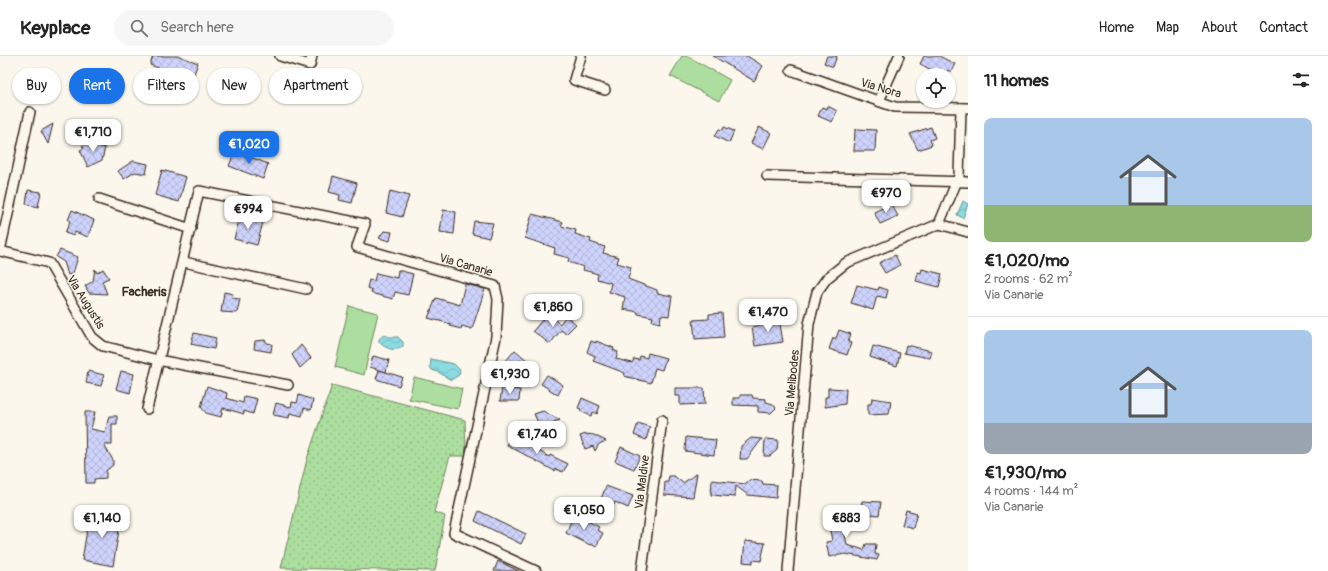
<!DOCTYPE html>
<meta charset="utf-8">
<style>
:root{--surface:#fff;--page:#f6f6f6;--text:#222;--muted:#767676;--line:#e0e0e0;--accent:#1a73e8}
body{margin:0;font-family:Pangolin,sans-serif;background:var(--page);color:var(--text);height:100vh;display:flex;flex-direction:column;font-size:15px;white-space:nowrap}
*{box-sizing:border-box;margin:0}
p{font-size:13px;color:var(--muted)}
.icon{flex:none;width:22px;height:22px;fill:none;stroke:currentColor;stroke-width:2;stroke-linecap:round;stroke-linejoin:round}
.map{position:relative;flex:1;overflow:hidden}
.drawer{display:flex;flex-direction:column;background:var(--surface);width:360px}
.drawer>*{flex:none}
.guide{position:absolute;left:12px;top:12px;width:380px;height:36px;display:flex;gap:8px}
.buttons{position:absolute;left:916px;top:12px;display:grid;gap:8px}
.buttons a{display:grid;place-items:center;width:40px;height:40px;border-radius:50%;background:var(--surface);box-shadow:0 1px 3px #0004;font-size:20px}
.price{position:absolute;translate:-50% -34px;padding:0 9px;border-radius:8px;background:#fff;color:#222;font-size:13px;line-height:26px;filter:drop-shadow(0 1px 2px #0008)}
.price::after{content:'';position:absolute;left:50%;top:24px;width:12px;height:9px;margin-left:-6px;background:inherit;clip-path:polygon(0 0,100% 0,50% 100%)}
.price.selected{background:var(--accent);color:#fff}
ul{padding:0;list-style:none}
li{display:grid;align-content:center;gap:8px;height:212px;padding:0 16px}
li+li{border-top:1px solid var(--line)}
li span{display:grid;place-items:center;height:124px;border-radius:8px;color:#555}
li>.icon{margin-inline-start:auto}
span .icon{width:72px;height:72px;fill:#fffc;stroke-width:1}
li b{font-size:17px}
h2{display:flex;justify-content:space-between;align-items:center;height:48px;padding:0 16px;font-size:17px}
.chip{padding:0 14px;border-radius:18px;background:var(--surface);box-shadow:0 1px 3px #0004;font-size:14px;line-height:36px}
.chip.selected{background:var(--accent);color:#fff}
header{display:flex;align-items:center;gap:24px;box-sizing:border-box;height:56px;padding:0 20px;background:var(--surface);border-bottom:1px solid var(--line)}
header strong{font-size:19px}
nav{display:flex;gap:22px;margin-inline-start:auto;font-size:14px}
.search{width:280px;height:36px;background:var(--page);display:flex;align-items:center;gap:10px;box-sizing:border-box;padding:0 14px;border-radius:22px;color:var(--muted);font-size:15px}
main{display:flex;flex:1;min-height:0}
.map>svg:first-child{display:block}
.grass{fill:url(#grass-dots);stroke:#73845e}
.garden{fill:#abde9f;stroke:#73845e}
.water{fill:url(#water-waves);stroke:#6a9494}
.building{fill:url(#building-cross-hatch);stroke:#3b2a1e}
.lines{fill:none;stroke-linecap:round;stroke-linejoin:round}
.minor-casing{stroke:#3b2a1e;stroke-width:12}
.minor{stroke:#fbf7ec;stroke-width:9}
.labels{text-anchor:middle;stroke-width:3;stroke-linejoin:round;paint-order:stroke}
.street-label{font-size:12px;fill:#3b2a1e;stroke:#fbf7ec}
.neighbourhood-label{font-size:13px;font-weight:bold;fill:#3b2a1e;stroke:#fbf7ec}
</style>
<header>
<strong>Keyplace</strong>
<div class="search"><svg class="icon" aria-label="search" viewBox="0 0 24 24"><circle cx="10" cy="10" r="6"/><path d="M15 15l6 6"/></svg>Search here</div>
<nav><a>Home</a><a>Map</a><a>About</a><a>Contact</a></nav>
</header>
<main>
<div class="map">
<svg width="968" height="515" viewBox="0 0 968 515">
<defs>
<pattern id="grass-dots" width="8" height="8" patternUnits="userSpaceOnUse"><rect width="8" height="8" fill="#abde9f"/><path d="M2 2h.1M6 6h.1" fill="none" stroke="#94bf88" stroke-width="1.8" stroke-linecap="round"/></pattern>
<pattern id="water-waves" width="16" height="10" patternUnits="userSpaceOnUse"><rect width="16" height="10" fill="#8adbe2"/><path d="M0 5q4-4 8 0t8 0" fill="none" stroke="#78bcc1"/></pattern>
<pattern id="building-cross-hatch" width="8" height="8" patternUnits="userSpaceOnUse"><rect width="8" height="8" fill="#ced3fc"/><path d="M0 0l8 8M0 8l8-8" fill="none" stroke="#b2b5d8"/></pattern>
</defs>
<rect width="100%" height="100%" fill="#fbf7ec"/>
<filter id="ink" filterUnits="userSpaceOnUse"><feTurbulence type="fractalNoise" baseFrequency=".025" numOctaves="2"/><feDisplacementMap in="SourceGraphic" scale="8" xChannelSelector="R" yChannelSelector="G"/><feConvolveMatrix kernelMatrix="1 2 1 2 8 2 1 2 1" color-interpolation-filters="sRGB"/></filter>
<g filter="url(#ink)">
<path class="grass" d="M332,329L465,364L466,400H450L434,456L445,460L435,515L281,512L307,403Z"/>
<g class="garden">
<path d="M682,0H687L730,24L719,45L670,20Z"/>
<path d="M349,250L378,257L364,319L335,311Z"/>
<path d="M414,321L462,333L458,353L409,343Z"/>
</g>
<g class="water">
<path d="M963,145L968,148L963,162L957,159Z"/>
<path d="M384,279L390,281H398L403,286V291C394,296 386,293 379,286V283Z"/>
<path d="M431,303L454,308L460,314L459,319L451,324L438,316L432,314L430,311Z"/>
</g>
<g class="building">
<path d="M153,0H179L198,7L192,24L150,9Z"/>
<path d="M713,0H747L763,10L754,25Z"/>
<path d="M827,0H837L833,11L824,7Z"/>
<path d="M924,0H939L955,8L951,16L948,14L946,19H941L920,8Z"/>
<path d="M828,50L837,55L832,66L818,60L822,51L827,53Z"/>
<path d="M53,68L48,88L41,75Z"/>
<path d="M724,71L734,75L729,87L715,80L719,73L723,74Z"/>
<path d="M759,71L771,77L763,93L751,87Z"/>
<path d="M931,71L935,82L930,84L932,89L918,94L910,78Z"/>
<path d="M858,73L876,74L875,95H854L855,74Z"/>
<path d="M91,84L100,86L98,90L105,92L102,104L88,111L80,94L84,92L82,90Z"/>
<path d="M235,95L268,108L263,123L229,110Z"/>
<path d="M133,105L148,108L146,118L135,116L124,123L118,115Z"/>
<path d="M162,114L186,121L179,146L155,139Z"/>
<path d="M333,120L357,127L352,147L339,144L340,139L329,136Z"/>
<path d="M28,134L41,136L38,151L26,148Z"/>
<path d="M390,135L409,140L402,161L386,157Z"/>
<path d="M891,148L898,160L880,168L874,156Z"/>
<path d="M72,154L94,164L88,181L75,176L74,180L65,177L70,165L68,164Z"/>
<path d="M443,154L456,156L454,178L440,176Z"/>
<path d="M532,158L563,166L561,170L576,174L575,178L591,183L590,186L605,191L603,197L619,201L617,207L631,211L628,223L657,234V237L672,240L669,260L661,259L660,267L652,265L653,261L638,258V256L623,253L625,241L609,236L611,227L597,223L598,218L583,214L584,211L568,206L569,202L554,198L555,192L525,182Z"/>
<path d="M240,160L263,166L257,189L234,183Z"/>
<path d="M474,165L493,167L489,182L472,178Z"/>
<path d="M384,175L392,176L390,185L379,182Z"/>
<path d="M60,194L78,201L73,217L68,219L64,206L56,201Z"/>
<path d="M895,199L900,209L885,217L879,207Z"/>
<path d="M95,213L97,217L103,213L109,222L102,225L107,238L89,237L85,230L93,225Z"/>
<path d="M922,213L942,218L939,231L916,225L918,216L921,217Z"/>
<path d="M398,214L413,218L408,239L395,236L393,243L371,237L372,234L367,232L369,224L374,225L376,217L397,222Z"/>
<path d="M465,228L485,233L472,273L462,270L461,273L450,270L451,268L428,262L436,242L460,249Z"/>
<path d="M857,229L878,234L879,231L888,234L886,242L877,240L873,254L851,247Z"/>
<path d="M224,236L233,238L232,242L240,243L237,257L221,256Z"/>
<path d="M722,257L724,281L695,283L693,264L709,263V258Z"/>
<path d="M547,258L560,268L566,260L576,268L566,278L561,274L550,288L533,275Z"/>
<path d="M779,262L783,286L755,290L752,271L768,268L767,264Z"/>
<path d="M839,274L851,278L848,286L851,287L847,299L829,293L833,282H836Z"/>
<path d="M194,277L216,282L214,293L191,288Z"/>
<path d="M265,284L267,287L272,288L271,296L254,293L255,285Z"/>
<path d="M591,285L596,287V285L614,292L613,294L618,296L616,303L632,307L634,303L639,304L640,300L647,302L648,297L666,302L662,314L655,312L651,327L624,320L625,317L593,305L595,300L587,296Z"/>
<path d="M301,289L311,302L300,312L292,299Z"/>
<path d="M906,289L932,295L930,302L904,297Z"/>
<path d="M873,290L900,297L897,310L870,301Z"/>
<path d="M515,294L529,306L521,319L505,306Z"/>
<path d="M373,300L389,304L386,316L370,311Z"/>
<path d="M379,314L402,321L399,330L376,323Z"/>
<path d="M88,315L104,319L101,330L86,327Z"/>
<path d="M121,315L134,318L130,337L116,333Z"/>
<path d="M547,319L563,329L558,339L541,328Z"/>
<path d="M207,330L227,337L226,342L243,347L244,340L257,343L253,358L244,355V358L223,352L221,361L206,357L201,351Z"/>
<path d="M502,332L520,334L519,345H500Z"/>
<path d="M675,332H704L705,348L680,349V340H675Z"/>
<path d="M828,332L846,333L845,348L825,351V341H828Z"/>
<path d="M299,339L313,344L311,354L304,352L302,360L290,357L289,362L273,359L276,347L291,351L292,346L297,347Z"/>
<path d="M740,339H752L753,342L766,343V346L773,348L776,352L771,357L758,356V350L733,349V342H740Z"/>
<path d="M582,342L600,350L597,358L593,356L591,360L580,355L581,353L578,352Z"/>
<path d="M872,342L891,345L889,358L868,359V348H871Z"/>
<path d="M543,355L560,364L540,371L534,358Z"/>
<path d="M85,356H95L91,373L105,376L109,360H117V368H112V389H104L113,404V409L106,415V422L94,423V427H86Z"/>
<path d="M638,367L650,371L646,384L634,379Z"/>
<path d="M586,378L594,379L606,385L599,388L595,395L593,390L585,393L580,380Z"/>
<path d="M512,380L516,382V381L549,401L550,399L568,408L563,416L556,413L555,415L551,413L507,389Z"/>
<path d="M686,381L716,384L714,399L685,395Z"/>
<path d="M751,382L762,383L747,403H740L741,390Z"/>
<path d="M765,383L778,384L777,394L770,400H764Z"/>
<path d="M621,391L640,400L634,413L615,405Z"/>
<path d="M697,417L693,441L664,439L665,426H668L669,420H674L683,427Z"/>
<path d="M712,424L745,428L749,424L762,425L763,428L777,429L776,442L748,439L736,430L735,441L711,439Z"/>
<path d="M606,430L633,440L628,452L615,446L614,449L601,443Z"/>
<path d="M862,445L881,446L879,459L860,457Z"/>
<path d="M846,450L849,465L843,467L847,489L854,491V493L855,491L864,494L866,488H876L875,498L879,499L877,504L845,498L829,501L826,486L832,485L829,469L839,467L836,468L833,452Z"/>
<path d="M906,454L917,457L913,472L902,469Z"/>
<path d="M479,455L526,478L521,488L475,465Z"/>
<path d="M90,456L121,462L113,510L82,504Z"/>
<path d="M574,458L599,471L597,474L603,477L596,491L591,488L590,489L566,477Z"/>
<path d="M745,485L765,487L761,505L753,504V507L743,506Z"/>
<path d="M498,505L519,515H494Z"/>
</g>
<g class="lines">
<defs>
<g id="minor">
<path d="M280,0L310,9L312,0"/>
<path d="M581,0L574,24L605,34"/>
<path d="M791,14L895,51L968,52"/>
<path d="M879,45L899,0"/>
<path d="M767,120L968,126"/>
<path d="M99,143L191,173"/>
<path d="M939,168L968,176"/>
<path d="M0,195L49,207L92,281L103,290L158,304L288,329"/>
<path d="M0,195L30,56"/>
<path d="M184,206L306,233"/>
<path d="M147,353L199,135L365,168L357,191L495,230L498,243L496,281L454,477L536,515"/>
<path d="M642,515L662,364"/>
<path d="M788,515L809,268L817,236L827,222L846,207L939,168L959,120L961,52"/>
</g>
</defs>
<use href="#minor" class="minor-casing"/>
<use href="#minor" class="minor"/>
</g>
</g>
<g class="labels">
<g class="street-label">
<text transform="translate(881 32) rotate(17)" y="4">Via Nora</text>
<text transform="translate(466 209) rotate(16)" y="4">Via Canarie</text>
<text transform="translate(86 246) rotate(58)" y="4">Via Augustis</text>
<text transform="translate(792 327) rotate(-85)" y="4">Via Melibodes</text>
<text transform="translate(642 426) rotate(-83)" y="4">Via Maldive</text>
</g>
<g class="neighbourhood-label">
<text x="144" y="240">Facheris</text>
</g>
</g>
</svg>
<div class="buttons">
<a><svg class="icon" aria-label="locate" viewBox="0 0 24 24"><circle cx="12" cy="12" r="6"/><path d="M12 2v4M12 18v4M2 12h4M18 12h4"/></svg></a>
</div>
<b class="price" style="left:93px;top:97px">€1,710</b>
<b class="price selected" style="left:249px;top:109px">€1,020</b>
<b class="price" style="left:886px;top:158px">€970</b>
<b class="price" style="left:248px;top:174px">€994</b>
<b class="price" style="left:553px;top:272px">€1,860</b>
<b class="price" style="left:768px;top:277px">€1,470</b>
<b class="price" style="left:510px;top:339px">€1,930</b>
<b class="price" style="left:537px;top:399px">€1,740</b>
<b class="price" style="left:584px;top:475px">€1,050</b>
<b class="price" style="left:102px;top:483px">€1,140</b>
<b class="price" style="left:846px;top:483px">€883</b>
<div class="guide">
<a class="chip">Buy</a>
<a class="chip selected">Rent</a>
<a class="chip">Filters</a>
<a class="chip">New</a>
<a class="chip">Apartment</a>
</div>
</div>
<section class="drawer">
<h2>11 homes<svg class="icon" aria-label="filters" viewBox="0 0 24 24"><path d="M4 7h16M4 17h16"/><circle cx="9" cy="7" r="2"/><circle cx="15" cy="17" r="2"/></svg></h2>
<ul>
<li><span style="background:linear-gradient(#a9c7e8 70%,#8fb573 0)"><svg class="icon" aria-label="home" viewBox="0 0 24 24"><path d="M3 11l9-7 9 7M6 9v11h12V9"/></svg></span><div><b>€1,020/mo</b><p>2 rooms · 62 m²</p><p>Via Canarie</p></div></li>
<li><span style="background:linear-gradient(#a9c7e8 75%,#9aa5b1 0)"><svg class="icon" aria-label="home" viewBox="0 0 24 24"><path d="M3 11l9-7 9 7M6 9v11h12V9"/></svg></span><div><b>€1,930/mo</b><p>4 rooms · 144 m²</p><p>Via Canarie</p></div></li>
</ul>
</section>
</main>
